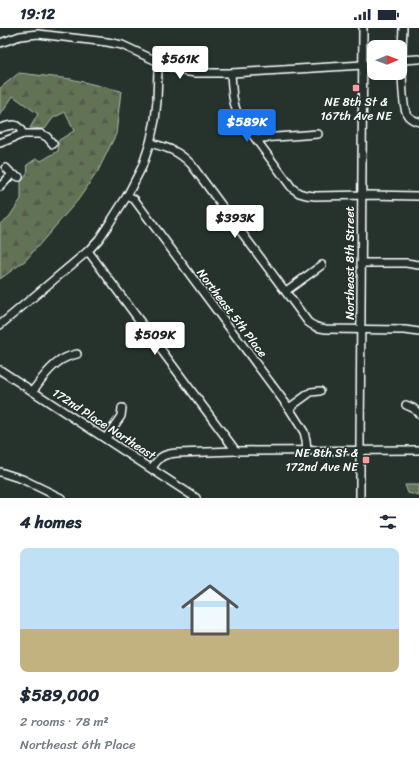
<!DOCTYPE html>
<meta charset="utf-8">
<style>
:root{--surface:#fff;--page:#f6f6f7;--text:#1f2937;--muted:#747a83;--line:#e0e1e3;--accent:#1a73e8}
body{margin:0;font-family:Sriracha,sans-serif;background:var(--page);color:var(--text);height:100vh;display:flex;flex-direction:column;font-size:15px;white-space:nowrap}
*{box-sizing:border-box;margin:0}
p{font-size:13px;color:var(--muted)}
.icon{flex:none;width:22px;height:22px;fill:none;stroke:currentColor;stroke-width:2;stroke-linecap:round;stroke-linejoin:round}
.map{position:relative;height:470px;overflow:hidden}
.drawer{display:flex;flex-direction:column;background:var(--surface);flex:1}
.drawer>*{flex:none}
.needle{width:26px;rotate:89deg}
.fabs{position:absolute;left:367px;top:12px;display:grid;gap:8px}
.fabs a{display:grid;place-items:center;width:40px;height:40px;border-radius:8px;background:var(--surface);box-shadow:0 4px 16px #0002;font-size:20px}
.price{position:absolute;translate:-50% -34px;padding:0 9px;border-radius:4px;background:#fff;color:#222;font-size:13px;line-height:26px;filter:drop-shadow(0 1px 2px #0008)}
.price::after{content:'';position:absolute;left:50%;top:24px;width:12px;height:9px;margin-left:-6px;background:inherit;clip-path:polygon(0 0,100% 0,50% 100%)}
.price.on{background:var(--accent);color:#fff}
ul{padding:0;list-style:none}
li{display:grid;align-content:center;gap:8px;height:212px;padding:0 20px}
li+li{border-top:1px solid var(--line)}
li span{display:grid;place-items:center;height:124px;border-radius:8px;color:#555}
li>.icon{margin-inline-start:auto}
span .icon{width:72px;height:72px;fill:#fffc;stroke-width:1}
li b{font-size:17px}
h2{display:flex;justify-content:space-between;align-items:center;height:48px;padding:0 20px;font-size:17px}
.status{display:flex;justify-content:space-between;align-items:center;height:28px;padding:0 20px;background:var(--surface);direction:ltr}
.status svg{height:11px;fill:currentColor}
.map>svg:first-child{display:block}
.forest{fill:url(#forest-firs);stroke:#b0b8aa}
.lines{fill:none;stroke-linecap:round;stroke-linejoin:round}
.minor-casing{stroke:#fff;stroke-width:10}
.minor{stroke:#26332d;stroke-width:7}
.poi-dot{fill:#ff9aa2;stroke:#26332d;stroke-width:1.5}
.labels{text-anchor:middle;stroke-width:3;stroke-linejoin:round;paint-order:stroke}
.poi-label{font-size:12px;fill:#fff;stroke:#26332d}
.street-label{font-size:12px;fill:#fff;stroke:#26332d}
</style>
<div class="status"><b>19:12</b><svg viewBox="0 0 49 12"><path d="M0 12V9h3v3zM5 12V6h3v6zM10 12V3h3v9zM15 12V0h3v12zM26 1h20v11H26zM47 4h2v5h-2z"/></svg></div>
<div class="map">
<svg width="419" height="470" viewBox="0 0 419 470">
<defs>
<pattern id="forest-firs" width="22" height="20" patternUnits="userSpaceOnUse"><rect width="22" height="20" fill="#627254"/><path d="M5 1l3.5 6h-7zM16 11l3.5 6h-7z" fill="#555b4f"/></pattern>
</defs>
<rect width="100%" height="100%" fill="#26332d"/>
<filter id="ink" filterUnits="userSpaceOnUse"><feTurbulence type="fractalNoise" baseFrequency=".025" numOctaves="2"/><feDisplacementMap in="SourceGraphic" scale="8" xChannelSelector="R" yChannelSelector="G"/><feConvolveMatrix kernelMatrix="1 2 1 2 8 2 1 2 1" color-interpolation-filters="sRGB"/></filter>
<g filter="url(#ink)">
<g class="forest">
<path d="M19,45L71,51L121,63L116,106L98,143L78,172L26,232L0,251V196L9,189L21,171V154C26,148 29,145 27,137L37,130L41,133L58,123L59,112L74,103L65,84L53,90L45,101L30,100L38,86L13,68L0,88V60Z"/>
<path d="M405,457H419V468L408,465Z"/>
</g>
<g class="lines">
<defs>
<g id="minor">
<path d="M403,0C402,15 400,79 408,88C411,91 415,93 419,94"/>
<path d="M0,15L20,8L38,6L107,14L122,17L161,35L182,43L196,45H231L363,37"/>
<path d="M402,32L419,31"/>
<path d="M231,45C232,59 232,73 238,87L292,160L299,165L306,167L315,168L368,167L419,168"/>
<path d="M0,100C11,97 17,93 23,106"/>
<path d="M258,113L262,110L318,106"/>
<path d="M0,115L23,106H41L47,109L53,116"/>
<path d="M150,115C168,120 177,122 191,136L308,294C314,299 319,300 326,301L405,302L419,304"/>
<path d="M6,140L12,146L19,149"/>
<path d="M0,159L12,146"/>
<path d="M127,168L134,171L289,380L304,404L306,412L307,423"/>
<path d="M88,223L236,423"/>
<path d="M361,235H406L419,237"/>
<path d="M286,263L322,237"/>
<path d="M0,297L88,223L99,211L109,196L127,168L142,139L150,115L155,92L157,73L158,42L161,35"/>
<path d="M0,342L196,470"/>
<path d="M33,363C41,351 52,336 65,330C69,328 73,327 77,326"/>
<path d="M406,377L413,380L419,386"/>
<path d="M289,380L311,364L320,363"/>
<path d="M106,410L121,388L122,380"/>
<path d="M152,440C159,429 163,426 177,425L236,423L419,422"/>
<path d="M0,444L22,451L61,470"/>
<path d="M360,470V416L363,0"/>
</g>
</defs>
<use href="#minor" class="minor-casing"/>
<use href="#minor" class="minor"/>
</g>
</g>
<g class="poi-dot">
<rect x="352" y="56" width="8" height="8" rx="2"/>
<rect x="362" y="428" width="8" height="8" rx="2"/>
</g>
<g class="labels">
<g class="poi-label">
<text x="356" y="78">NE 8th St &amp;<tspan x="356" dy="14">167th Ave NE</tspan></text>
<text x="358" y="429" text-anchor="end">NE 8th St &amp;<tspan x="358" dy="14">172nd Ave NE</tspan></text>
</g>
<g class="street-label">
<text transform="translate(350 235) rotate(-90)" y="4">Northeast 8th Street</text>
<text transform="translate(232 285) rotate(53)" y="4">Northeast 5th Place</text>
<text transform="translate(104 396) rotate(33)" y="4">172nd Place Northeast</text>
</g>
</g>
</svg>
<div class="fabs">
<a><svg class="needle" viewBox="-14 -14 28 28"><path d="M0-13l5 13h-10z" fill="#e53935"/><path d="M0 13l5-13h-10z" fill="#747a83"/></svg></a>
</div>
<b class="price" style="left:180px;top:52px">$561K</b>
<b class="price on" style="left:247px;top:115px">$589K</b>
<b class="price" style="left:235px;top:211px">$393K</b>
<b class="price" style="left:155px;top:328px">$509K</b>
</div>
<section class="drawer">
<h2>4 homes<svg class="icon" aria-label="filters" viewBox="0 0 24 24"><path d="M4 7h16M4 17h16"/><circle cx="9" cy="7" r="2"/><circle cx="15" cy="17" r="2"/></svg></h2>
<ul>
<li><span style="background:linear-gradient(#bfe0f5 65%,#c2b280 0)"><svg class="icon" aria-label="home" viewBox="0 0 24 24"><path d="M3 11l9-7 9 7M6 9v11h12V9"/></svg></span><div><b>$589,000</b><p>2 rooms · 78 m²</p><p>Northeast 6th Place</p></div></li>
</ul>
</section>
